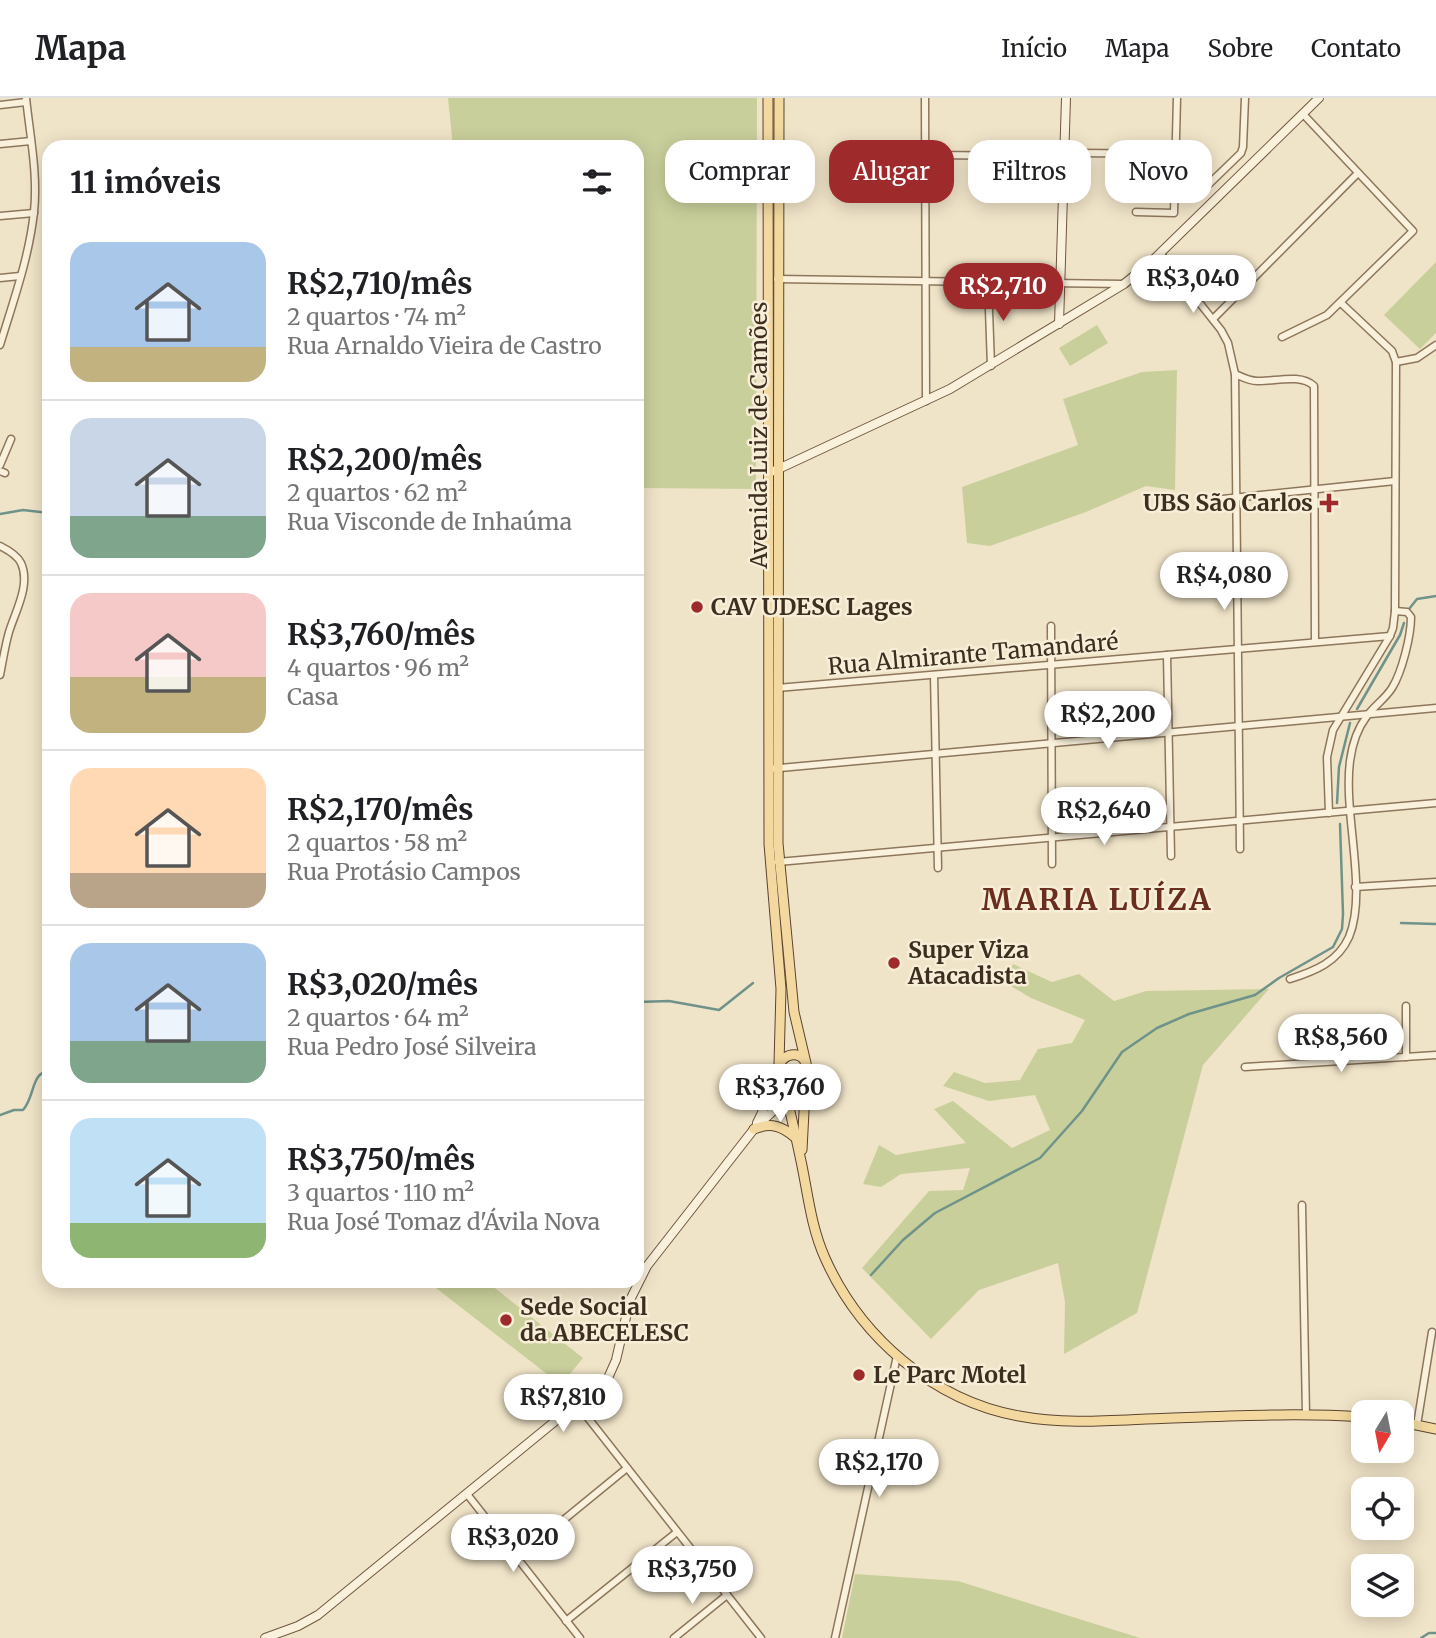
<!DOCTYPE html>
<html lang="pt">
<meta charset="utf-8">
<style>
:root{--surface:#fff;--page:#f2f2f2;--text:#202124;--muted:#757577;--line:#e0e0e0;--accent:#9e2a2b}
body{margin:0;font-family:Merriweather,serif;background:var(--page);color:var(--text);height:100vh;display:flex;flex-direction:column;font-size:26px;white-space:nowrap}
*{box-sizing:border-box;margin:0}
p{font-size:23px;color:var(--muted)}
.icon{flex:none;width:38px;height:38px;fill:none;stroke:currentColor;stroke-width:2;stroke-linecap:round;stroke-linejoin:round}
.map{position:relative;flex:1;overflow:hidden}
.details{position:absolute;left:42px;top:42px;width:602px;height:1148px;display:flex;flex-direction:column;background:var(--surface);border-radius:21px;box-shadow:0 4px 18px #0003}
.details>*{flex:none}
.banner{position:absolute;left:665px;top:42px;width:665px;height:63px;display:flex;gap:14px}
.needle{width:46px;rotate:190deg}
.buttons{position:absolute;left:1351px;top:1302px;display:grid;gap:14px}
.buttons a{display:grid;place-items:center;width:63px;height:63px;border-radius:14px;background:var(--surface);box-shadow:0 4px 18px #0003;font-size:35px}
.price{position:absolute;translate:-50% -60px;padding:0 16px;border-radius:24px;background:#fff;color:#222;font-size:23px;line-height:46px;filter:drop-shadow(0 2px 4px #0008)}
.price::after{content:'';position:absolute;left:50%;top:42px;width:21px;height:16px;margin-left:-10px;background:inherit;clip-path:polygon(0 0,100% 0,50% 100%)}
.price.current{background:var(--accent);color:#fff}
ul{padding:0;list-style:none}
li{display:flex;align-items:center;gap:21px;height:175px;padding:0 28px}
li+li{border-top:2px solid var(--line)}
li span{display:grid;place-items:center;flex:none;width:196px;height:140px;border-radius:21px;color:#555}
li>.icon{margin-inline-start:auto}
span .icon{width:84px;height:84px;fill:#fffc;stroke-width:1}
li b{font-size:30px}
h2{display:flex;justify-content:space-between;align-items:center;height:84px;padding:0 28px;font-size:30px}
.chip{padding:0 24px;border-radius:21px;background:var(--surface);box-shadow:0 4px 18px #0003;font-size:24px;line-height:63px}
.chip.current{background:var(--accent);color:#fff}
header{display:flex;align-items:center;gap:42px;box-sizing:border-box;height:98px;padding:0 35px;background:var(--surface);border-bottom:2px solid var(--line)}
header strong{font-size:33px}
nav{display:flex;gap:38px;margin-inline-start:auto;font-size:24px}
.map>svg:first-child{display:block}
.green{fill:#c9cf9b}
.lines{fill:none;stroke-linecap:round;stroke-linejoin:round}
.stream{stroke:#6f938a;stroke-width:2.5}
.street-casing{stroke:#8d765c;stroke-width:9}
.secondary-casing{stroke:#6f573f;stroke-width:10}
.primary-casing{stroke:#5b4430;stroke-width:11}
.street{stroke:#faf1dc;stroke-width:6}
.secondary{stroke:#faf1dc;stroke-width:8}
.primary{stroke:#f3d9a0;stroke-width:9}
.poi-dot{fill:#9e2a2b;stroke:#f7eed8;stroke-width:2.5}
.labels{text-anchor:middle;stroke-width:5;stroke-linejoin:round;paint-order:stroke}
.street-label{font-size:23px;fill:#3d2e20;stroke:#f7eed8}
.poi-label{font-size:23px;font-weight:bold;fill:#3d2e20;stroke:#f7eed8;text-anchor:start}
.district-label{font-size:30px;font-weight:bold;letter-spacing:2px;fill:#6b2e1e;stroke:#f7eed8}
</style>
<header>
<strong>Mapa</strong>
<nav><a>Início</a><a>Mapa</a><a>Sobre</a><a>Contato</a></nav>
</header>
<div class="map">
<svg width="1436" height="1540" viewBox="0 0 1436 1540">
<rect width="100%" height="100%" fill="#f0e4c8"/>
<g class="green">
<path d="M448,0H757L756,391L637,390V49H453Z"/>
<path d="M1436,164V235L1420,251L1384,217Z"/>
<path d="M1097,227L1108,245L1070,268L1059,250Z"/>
<path d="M1177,272L1175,392L1146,388L1086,414L990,448L967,445L962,389L1078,347L1063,301L1142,274Z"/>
<path d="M1013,866L1052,884L1079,876L1114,903L1146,893L1269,891L1203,967L1137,1215L1064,1256L1065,1204L1058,1165L979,1192L931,1241L862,1170L929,1093L963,1092L970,1070L901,1076L881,1089L863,1086L879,1047L896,1057L966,1045L934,1011L953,1003L1012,1050L1050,1032L1035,997L989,1003L943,988L954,974L985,985L1020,982L1038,951L1072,945L1085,922L1031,900L1004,884Z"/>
<path d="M427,1183H486L583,1260L561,1287Z"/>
<path d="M855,1476L958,1483L1140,1540H842Z"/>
</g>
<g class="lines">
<g class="stream">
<path d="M0,416L23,412L49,415"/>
<path d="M1409,511L1417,501L1436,498"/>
<path d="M1357,611L1400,537L1404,525"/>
<path d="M1337,705L1339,669L1350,625"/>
<path d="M1401,825L1436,826"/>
<path d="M637,904L669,903L719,912L753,885"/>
<path d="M0,1017L14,1012H23C35,999 31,974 49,973"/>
<path d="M871,1177L903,1142L935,1115L1040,1060L1082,1013L1122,954L1157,930L1189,916L1255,897L1279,880L1333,849L1342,831L1343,816L1340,726"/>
<path d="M1421,1540L1429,1535H1436"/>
</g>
<defs>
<g id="street">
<path d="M925,0L926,303"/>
<path d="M0,7L26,4"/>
<path d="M0,46L31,43"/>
<path d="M1079,55L1176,56"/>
<path d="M926,57L1065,58"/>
<path d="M1175,86H1209L1241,55L1243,49L1245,0"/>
<path d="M1136,114L1174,115L1177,0"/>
<path d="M0,118L34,115"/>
<path d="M1160,155L1221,232L1228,245L1235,276L1240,751"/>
<path d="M0,180L20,178"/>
<path d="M777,181L1123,186"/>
<path d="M988,184L991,268"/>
<path d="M1213,221L1358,75"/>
<path d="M1282,239L1327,217L1413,133L1303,16"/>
<path d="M0,247C13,204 29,160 34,114C38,76 30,38 26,0"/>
<path d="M1396,264L1417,260L1436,247"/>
<path d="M1235,276C1242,279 1249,283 1257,283C1274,284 1300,275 1314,288L1315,544"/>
<path d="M0,367L11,341"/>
<path d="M0,373L5,375"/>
<path d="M1204,403L1395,383"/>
<path d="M0,448C8,452 17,457 21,465C31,487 15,514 9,534C5,548 3,562 0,577"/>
<path d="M1051,528L1052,766"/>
<path d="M1167,557L1171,758"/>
<path d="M934,577L938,770"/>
<path d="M777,590L1390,538"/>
<path d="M769,671L1436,610"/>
<path d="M1329,715L1327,659L1333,632L1390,538L1393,530L1395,513L1396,264L1392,253L1341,205"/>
<path d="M778,764L1436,705"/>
<path d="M1355,789L1436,784"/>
<path d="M1290,881C1315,873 1338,864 1349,839C1368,793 1343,717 1350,663C1352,648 1357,631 1367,618C1374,608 1385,601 1392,590C1402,574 1411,538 1411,519L1407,514L1395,513"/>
<path d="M1406,908V959"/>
<path d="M1245,969L1436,957"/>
<path d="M1302,1107L1306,1317"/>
<path d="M577,1306L761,1540"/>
<path d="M1417,1327L1432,1234"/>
<path d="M467,1396L580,1540"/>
<path d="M517,1460L627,1370"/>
<path d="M566,1523L677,1434"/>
<path d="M674,1540L727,1497"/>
<path d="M835,1540L897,1258"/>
</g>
<g id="secondary">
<path d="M1059,226L1066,0"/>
<path d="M774,373L950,291L1124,186L1150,165L1319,0"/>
<path d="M757,1025L770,998L779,973"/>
<path d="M265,1540L298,1528L318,1517L608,1280L616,1262L630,1202L647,1168L754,1031L787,1000"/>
</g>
<g id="primary">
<path d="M768,0L769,746L781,891L779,966"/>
<path d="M779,0L778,745L794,914L806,965"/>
<path d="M782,980C789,1008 795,1035 801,1063C808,1096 811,1129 825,1160C860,1239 934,1303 1019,1318C1061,1326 1104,1323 1146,1321C1218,1319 1291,1314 1363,1319"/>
<path d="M787,1000C793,993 805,982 806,972C809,954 784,950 778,970L782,980L796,984L804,979"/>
<path d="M754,1031C771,1024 782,1028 796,1040"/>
<path d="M802,1052L806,975"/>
<path d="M1402,1324L1436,1331"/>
</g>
</defs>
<use href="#street" class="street-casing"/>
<use href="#secondary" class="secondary-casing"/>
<use href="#primary" class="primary-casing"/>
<use href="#street" class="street"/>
<use href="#secondary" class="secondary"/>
<use href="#primary" class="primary"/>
</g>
<g class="poi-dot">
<path d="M1325.5 394.5h7v7h7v7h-7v7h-7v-7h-7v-7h7z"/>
<circle cx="697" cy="509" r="7"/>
<circle cx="894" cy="865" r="7"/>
<circle cx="506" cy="1222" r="7"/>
<circle cx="859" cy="1277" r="7"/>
</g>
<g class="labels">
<g class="street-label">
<text transform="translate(759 337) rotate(-90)" y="8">Avenida Luiz de Camões</text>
<text transform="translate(973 556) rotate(-5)" y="8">Rua Almirante Tamandaré</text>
</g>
<g class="poi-label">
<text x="1313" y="413" text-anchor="end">UBS São Carlos</text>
<text x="711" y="517">CAV UDESC Lages</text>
<text x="908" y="860">Super Viza<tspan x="908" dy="26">Atacadista</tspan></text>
<text x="520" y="1217">Sede Social<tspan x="520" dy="26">da ABECELESC</tspan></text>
<text x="873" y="1285">Le Parc Motel</text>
</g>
<g class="district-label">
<text x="1097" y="812">MARIA LUÍZA</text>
</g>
</g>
</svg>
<div class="buttons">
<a><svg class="needle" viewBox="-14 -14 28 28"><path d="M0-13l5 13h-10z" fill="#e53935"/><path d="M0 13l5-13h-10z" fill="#757577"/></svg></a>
<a><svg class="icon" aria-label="locate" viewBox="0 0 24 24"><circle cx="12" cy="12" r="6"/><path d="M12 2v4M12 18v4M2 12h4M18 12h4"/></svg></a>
<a><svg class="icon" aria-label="layers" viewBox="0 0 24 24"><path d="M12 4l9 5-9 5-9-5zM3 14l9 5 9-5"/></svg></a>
</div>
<b class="price" style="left:1193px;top:217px">R$3,040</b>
<b class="price current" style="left:1003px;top:225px">R$2,710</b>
<b class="price" style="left:1224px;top:514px">R$4,080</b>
<b class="price" style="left:1108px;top:653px">R$2,200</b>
<b class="price" style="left:1104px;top:749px">R$2,640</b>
<b class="price" style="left:1341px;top:976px">R$8,560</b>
<b class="price" style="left:780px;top:1026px">R$3,760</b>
<b class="price" style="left:563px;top:1336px">R$7,810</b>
<b class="price" style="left:879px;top:1401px">R$2,170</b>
<b class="price" style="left:513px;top:1476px">R$3,020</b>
<b class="price" style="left:692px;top:1508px">R$3,750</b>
<div class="banner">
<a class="chip">Comprar</a>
<a class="chip current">Alugar</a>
<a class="chip">Filtros</a>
<a class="chip">Novo</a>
</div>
<section class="details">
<h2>11 imóveis<svg class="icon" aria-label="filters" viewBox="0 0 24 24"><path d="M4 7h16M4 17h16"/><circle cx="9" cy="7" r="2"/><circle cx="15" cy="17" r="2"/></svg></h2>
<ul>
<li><span style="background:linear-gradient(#a9c7e8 75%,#c2b280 0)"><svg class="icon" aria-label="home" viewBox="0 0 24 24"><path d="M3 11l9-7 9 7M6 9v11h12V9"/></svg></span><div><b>R$2,710/mês</b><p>2 quartos · 74 m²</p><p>Rua Arnaldo Vieira de Castro</p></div></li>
<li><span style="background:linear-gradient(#c9d6e8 70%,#7fa58c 0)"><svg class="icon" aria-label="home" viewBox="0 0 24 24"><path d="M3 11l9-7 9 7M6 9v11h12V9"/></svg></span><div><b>R$2,200/mês</b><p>2 quartos · 62 m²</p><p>Rua Visconde de Inhaúma</p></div></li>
<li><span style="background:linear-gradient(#f6c9c9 60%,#c2b280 0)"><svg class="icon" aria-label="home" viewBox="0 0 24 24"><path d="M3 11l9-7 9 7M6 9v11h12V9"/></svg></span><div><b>R$3,760/mês</b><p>4 quartos · 96 m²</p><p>Casa</p></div></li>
<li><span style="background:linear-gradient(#ffd9b3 75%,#b9a48a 0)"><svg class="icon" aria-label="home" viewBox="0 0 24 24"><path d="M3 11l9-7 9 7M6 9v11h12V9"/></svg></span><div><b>R$2,170/mês</b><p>2 quartos · 58 m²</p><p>Rua Protásio Campos</p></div></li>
<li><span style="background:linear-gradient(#a9c7e8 70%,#7fa58c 0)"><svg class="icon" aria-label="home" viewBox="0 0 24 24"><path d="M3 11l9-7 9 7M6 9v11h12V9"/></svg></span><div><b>R$3,020/mês</b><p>2 quartos · 64 m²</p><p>Rua Pedro José Silveira</p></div></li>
<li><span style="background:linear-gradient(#bfe0f5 75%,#8fb573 0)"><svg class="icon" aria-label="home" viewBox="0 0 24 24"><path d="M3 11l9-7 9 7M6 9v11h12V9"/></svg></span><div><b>R$3,750/mês</b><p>3 quartos · 110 m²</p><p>Rua José Tomaz d'Ávila Nova</p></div></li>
</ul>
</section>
</div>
